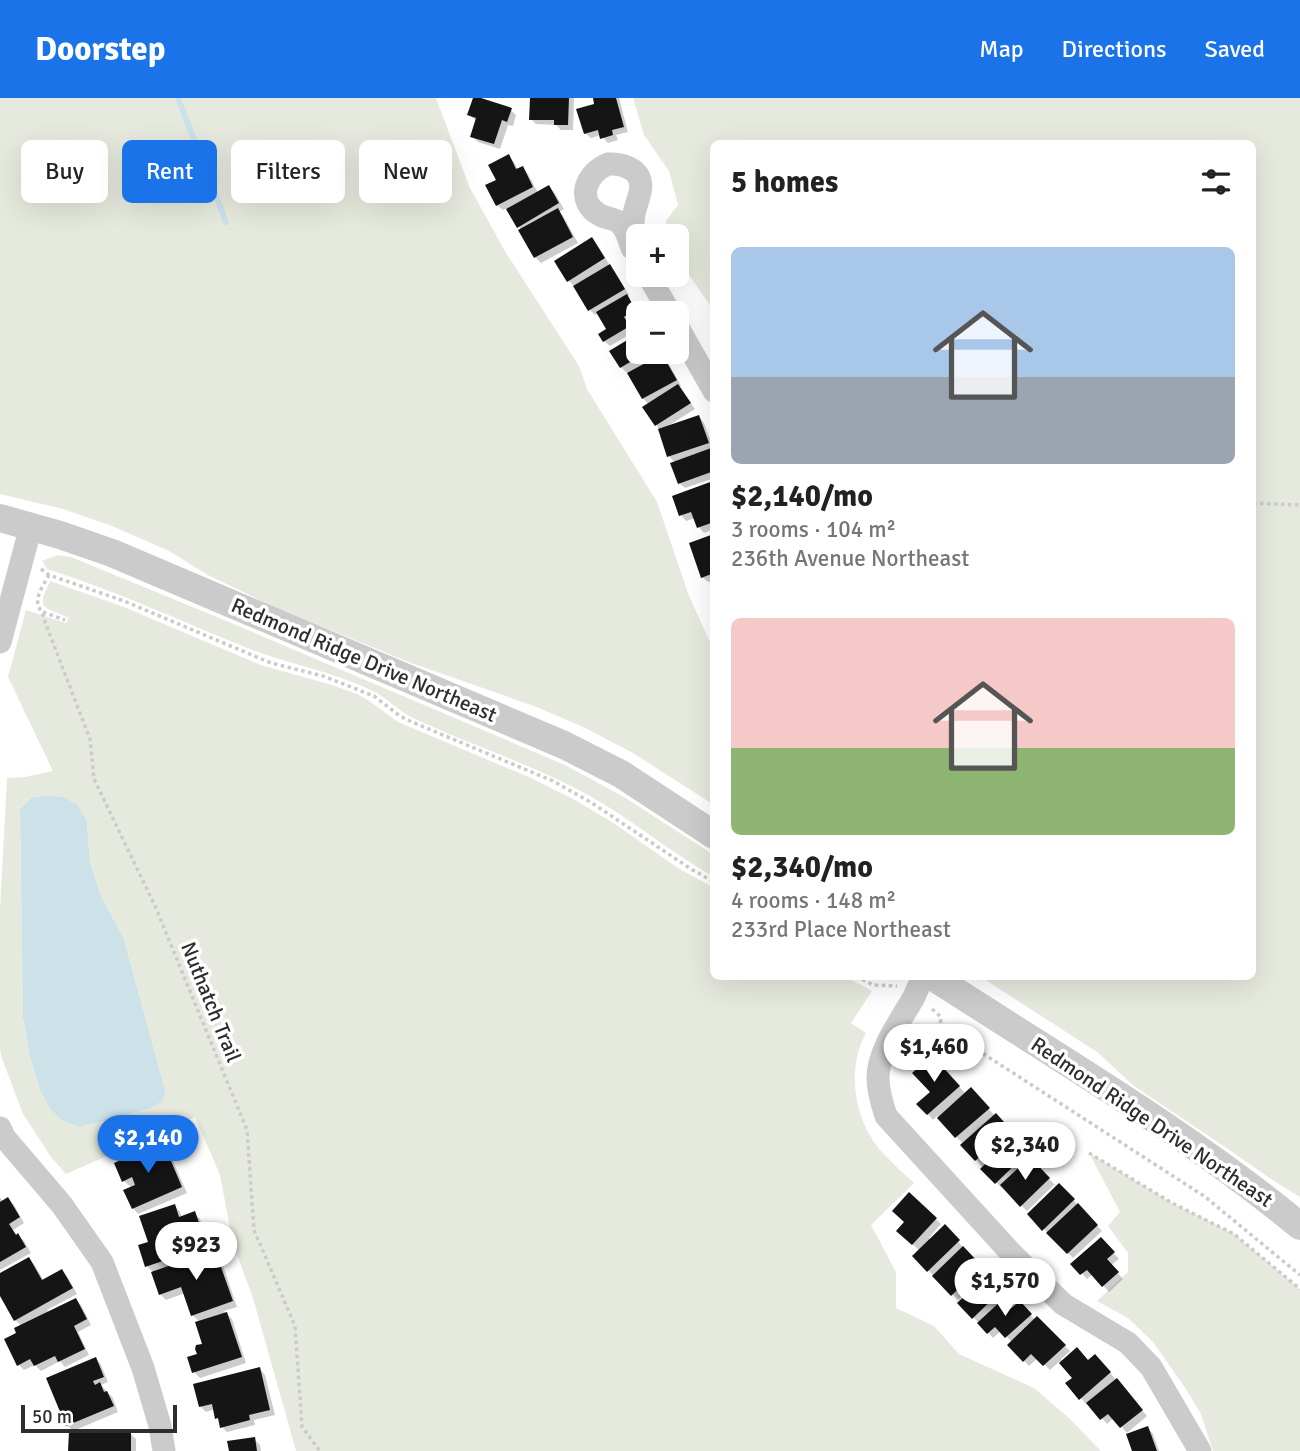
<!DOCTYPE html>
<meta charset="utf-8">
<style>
:root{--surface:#fff;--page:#f2f2f2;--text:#222;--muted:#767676;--accent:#1a73e8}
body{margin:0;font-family:Signika,sans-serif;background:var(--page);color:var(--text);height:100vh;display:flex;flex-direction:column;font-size:26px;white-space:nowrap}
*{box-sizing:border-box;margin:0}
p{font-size:23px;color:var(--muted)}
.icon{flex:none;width:38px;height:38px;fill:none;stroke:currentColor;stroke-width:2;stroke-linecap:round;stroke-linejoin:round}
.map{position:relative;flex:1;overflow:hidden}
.panel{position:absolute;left:710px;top:42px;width:546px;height:840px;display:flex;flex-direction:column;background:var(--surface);border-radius:10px;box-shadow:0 7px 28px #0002}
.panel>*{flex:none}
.hud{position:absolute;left:21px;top:42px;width:584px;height:63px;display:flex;gap:14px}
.tools{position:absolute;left:626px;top:126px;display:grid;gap:14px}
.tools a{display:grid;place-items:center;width:63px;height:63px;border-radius:10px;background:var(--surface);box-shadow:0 7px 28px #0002;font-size:35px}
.scale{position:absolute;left:21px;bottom:18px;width:156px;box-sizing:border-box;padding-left:7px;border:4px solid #2e2e2e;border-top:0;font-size:19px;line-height:24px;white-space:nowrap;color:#2e2e2e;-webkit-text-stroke:5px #fff;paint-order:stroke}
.price{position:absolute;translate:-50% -60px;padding:0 16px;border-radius:24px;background:#fff;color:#222;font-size:23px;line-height:46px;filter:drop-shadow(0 2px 4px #0008)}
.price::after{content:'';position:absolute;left:50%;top:42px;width:21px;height:16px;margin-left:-10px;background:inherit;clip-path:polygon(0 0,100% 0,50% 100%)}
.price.active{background:var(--accent);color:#fff}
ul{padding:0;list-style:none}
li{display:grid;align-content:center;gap:14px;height:371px;padding:0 21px}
li span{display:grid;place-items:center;height:217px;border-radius:10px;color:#555}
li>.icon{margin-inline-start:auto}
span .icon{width:126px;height:126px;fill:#fffc;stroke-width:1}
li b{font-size:30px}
h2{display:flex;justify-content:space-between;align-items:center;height:84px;padding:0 21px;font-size:30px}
.chip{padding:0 24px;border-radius:10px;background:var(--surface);box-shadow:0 7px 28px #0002;font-size:24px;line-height:63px}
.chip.active{background:var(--accent);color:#fff}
header{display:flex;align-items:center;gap:42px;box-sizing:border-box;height:98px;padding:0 35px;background:var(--accent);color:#fff}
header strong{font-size:33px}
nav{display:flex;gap:38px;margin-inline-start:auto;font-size:24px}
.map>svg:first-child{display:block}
.green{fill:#e6eade;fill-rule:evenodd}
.water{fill:#cce1e8}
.shadow{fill:#0003}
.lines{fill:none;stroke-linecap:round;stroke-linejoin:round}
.stream{stroke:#cce1e8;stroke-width:6}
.building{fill:#151515}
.path{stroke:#cbcbcb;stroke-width:3.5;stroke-dasharray:3.5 3.5;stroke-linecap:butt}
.minor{stroke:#cbcbcb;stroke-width:23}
.tertiary{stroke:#cbcbcb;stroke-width:28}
.labels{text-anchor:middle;stroke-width:7;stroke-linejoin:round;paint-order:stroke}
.street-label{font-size:21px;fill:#2e2e2e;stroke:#fff}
</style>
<header>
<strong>Doorstep</strong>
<nav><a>Map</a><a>Directions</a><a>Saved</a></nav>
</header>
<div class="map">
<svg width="1300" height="1353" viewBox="0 0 1300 1353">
<rect width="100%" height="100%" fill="#fff"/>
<g class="green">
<path d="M0,0H436L470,90L506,155L579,268L587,291L657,404L689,498L714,553V707L633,655L583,629L534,608L411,565L272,508L208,477L169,453L112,428L63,411L0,396Z"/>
<path d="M633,0H1300V1099L1277,1085L1222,1047L1134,988L1097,954L981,879L1253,878V46H714V213L677,160V138H668L666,123L678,107L669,73L644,37Z"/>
<path d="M58,457L71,459L229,524L565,667L624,699L714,757V779C671,755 633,722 590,698C534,667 473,648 415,621C400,614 389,602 375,594C335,574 291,567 250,551C182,524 117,493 47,471L42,463Z"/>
<path d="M50,483L124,509L261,567L332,587L357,596L368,602L398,624L531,680L575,702L612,724L678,770L714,790V878L846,879L872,893L851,925L866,935C846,971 854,1023 882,1054C892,1065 903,1075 914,1085L871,1127L896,1174V1210L934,1228L959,1256L1034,1290L1069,1320L1101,1353H296L253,1200L233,1146L220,1077L195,1019L66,1076L51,1059L23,1016L1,958L0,949V811L7,680L25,679L53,673L8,579L26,512L66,525L69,520L48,511L43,507V499ZM31,700L87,724L90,764L101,798L123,839L79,1029L63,1023L50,1011L40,992L30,959L23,920L20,711Z"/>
<path d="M1089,1055L1172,1105L1234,1136L1300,1191V1353H1213L1201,1316L1186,1291L1153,1244L1128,1220L1097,1203L1128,1174V1155L1108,1128L1120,1114Z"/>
</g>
<path class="water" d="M46,698L63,699L78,707L87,724L90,764L101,798L123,839L165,993L162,1003L151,1010L79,1029L63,1023L50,1011L40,992L30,959L23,920L20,711L31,700Z"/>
<g class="shadow">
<path d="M474,0L511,12L516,17L513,28L508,27L500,51L478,44L472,38L477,23L469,17Z"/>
<path d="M531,0H574L573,32H561L556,27L536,26L531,21Z"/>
<path d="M595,0H619L628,34L616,37L618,42L608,45L601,37L591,40L585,35L597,7Z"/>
<path d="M508,58L514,64L518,72L523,70L528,76L538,95L549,89L554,94L564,111L559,114L563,118L578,145L541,165L535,159L521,132L507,110L503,112L497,107L498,83Z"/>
<path d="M592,141L597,147L609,166L608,167L615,174L629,197L626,199L639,216V218L628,225L634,234L610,248L604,243L608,232L599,215L595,217L590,212L574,188L569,183Z"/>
<path d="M639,254H661L652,259L654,262L661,258L667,263L681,288L679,289L695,311L668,328L699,319L704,325L714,351V380L685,390L679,385L675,365L669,358L649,307L643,300L628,274L627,275L621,269Z"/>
<path d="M712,385L714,387V431L704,435L699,429L695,420L686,423L681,417Z"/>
<path d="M710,439L714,443V482L708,484L702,479Z"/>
<path d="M932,959L966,996L976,997L1033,1060L1031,1062L1056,1088L1064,1092L1102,1133L1073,1160L1029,1116L1057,1089L1054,1087L1027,1113L1003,1089L1002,1090L982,1071L983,1070L963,1046L937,1018L933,1022L919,1006L932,994Z"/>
<path d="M162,1046L168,1052L187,1095L138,1116L133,1110L132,1090L124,1083Z"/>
<path d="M909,1096L941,1126L929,1140L931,1142L945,1129L986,1175L958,1202L914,1158L920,1153L898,1133L906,1124Z"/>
<path d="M0,1099L3,1104L8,1101L14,1107L24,1125L13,1132L17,1138L18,1137L24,1143L31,1155L0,1172Z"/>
<path d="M175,1108L180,1114L182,1120L194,1115L200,1121L211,1155L214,1154L220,1159L237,1209L224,1213L232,1221L246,1265L200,1280L194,1274L199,1257L204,1247L200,1224L192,1217L185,1195L166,1202L160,1196L153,1174L147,1168L150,1145Z"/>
<path d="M1101,1141L1119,1161L1111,1167L1123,1181L1109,1194L1093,1176L1087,1181L1073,1166Z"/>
<path d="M29,1161L34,1166L44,1183L61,1173L67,1178L77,1196L47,1212L49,1215L76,1202L81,1207L91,1227L78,1234L89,1257L65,1269L60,1263L41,1273L35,1267L24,1272L19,1267V1236L22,1228L15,1222L0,1194V1177Z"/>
<path d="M991,1176L1010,1196L1001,1204L1010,1214L1020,1205L1035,1222L1037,1220L1070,1253L1061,1261L1063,1264L1100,1263L1147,1318L1127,1335L1114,1320L1107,1326L1088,1304L1086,1306L1081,1300L1074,1280L1060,1263L1050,1272L1038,1260L1029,1268L1009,1247L1012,1244L1001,1233L993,1240L960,1205Z"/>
<path d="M96,1261L101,1267L108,1284L101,1287L113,1300L118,1314L73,1333L67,1327Z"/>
<path d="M260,1271L265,1277L275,1317L254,1322L255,1327L227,1334L222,1329L215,1311L206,1314L200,1308Z"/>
<path d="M1148,1330L1153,1336L1159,1353H1134Z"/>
<path d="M131,1336L136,1341V1353H70Z"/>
<path d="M254,1341L260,1347L261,1353H231Z"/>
</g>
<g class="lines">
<path class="stream" d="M178,0L226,124"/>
</g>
<g class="building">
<path d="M473,0H481L512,10L507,24L502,22L494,46L470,39L476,20L467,17Z"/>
<path d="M530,0H569L568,27H554V22H529Z"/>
<path d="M593,0H616L624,29L612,32L613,37L600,41L598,32L584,36L576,11L594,6Z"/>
<path d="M509,56L516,71L523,68L533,89L496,108L485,87L496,82L488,67Z"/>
<path d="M549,87L559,105L517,130L506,111Z"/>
<path d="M558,110L573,139L534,160L518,132Z"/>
<path d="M592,139L605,160L567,184L554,163Z"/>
<path d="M610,166L625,191L588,213L573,188Z"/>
<path d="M627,196L635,211L624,219L630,228L603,244L598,236L606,231L596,214Z"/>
<path d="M639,235V254H647L620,270L609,253Z"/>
<path d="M662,256L677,282L642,301L627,275Z"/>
<path d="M678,286L691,305L655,328L642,309Z"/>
<path d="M699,317L709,345L667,359L658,331Z"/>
<path d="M714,349V373L678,386L670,365Z"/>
<path d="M713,383L714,424L697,430L691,414L679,418L672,398Z"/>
<path d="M711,437L714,447V475L701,480L689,445Z"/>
<path d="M932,957L960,988L927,1017L916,1006L930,994L912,975Z"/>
<path d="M971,989L990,1010L955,1040L937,1020Z"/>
<path d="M996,1015L1011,1032L975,1063L960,1047Z"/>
<path d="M1014,1038L1029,1053L995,1086L980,1071Z"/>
<path d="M163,1044L182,1089L132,1111L123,1092L135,1087L132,1079L122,1084L114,1065Z"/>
<path d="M1030,1059L1050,1080L1020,1109L1000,1087Z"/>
<path d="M1059,1085L1075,1101L1042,1133L1027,1116Z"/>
<path d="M909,1094L937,1120L912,1147L896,1133L904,1124L892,1113Z"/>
<path d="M8,1099L20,1119L9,1126L16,1137L18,1135L26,1149L0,1164V1104Z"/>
<path d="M1078,1105L1098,1127L1067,1156L1046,1135Z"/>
<path d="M175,1106L179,1119L195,1113L207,1148L145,1169L138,1147L148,1144L139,1118Z"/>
<path d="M945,1126L960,1142L927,1174L912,1158Z"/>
<path d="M1101,1139L1115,1154L1107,1161L1119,1174L1102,1189L1087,1172L1080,1177L1070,1166Z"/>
<path d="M963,1148L982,1168L951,1198L932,1178Z"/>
<path d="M215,1152L233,1203L191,1218L181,1189L159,1197L151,1174Z"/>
<path d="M29,1159L42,1182L62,1171L73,1190L14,1223L0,1198V1175Z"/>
<path d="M991,1174L1005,1189L972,1221L957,1205Z"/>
<path d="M76,1200L87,1221L74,1228L85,1251L58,1264L55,1258L34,1268L30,1261L17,1268L4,1241L16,1235L14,1230Z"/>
<path d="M1002,1202L1010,1211L1020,1203L1032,1216L1005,1240L995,1229L987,1236L977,1225Z"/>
<path d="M227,1214L242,1259L192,1275L187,1259L197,1256L195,1251L196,1247L202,1246L195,1224Z"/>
<path d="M1037,1218L1066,1247L1043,1268L1031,1256L1023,1264L1007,1247Z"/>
<path d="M1077,1249L1088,1262L1095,1256L1111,1274L1079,1302L1065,1285L1072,1280L1059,1265Z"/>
<path d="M96,1259L104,1279L93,1283L95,1287L100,1284L104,1294L107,1293L114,1308L66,1328L46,1280Z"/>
<path d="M260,1269L270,1312L249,1317L250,1322L220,1330L218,1320L215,1321L212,1306L199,1309L193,1286Z"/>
<path d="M1117,1280L1143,1312L1120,1330L1108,1316L1100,1322L1086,1305Z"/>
<path d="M1148,1328L1157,1353H1132L1126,1336Z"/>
<path d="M69,1334H131V1353H68Z"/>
<path d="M255,1339L257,1353H229L227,1343Z"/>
</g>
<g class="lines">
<g class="path">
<path d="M1253,405L1300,407"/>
<path d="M41,471L49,477L124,503L271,565L323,578L374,598L400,618L412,624L553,683L592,705L691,771L714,784"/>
<path d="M49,477C44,486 36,497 38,507C40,513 44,516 45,524L90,641L94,681L155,808L247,1032L254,1132L295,1228L302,1329L320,1353"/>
<path d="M43,514L65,522"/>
<path d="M856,878L873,887L897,888"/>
<path d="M932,911L940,918L941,925L948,933L1204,1098L1300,1177"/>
<path d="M1089,1055L1172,1105L1234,1136L1300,1191"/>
</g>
<g class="minor">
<path d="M608,66C625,65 645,73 640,94C639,101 635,109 634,116C632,127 633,139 632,150C629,142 627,132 620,125C615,120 607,121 600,117C576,104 584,76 608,66Z"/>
<path d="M648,177L670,215"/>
<path d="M677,228L714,293"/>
<path d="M0,544L31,428"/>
<path d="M923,878C920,885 917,892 914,899C901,922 878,952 878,980C878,993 882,1006 886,1018L1011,1155L1063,1206L1128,1245L1151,1269L1200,1353"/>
<path d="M0,1030L4,1039L62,1107L102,1164L143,1270L160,1328L164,1353"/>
</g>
<g class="tertiary">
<path d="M0,420L60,437L112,455L564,647L621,676L714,737"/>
<path d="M932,878C1056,959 1185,1033 1300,1128"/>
</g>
</g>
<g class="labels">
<g class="street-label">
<text transform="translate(364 562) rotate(23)" y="7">Redmond Ridge Drive Northeast</text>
<text transform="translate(211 904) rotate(68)" y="7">Nuthatch Trail</text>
<text transform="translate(1152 1024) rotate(34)" y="7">Redmond Ridge Drive Northeast</text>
</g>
</g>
</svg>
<div class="tools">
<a>+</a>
<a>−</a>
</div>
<div class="scale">50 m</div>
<b class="price" style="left:934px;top:986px">$1,460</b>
<b class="price active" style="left:148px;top:1077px">$2,140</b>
<b class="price" style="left:1025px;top:1084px">$2,340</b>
<b class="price" style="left:196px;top:1184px">$923</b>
<b class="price" style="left:1005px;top:1220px">$1,570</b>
<div class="hud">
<a class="chip">Buy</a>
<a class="chip active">Rent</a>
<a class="chip">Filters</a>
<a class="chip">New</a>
</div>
<section class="panel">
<h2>5 homes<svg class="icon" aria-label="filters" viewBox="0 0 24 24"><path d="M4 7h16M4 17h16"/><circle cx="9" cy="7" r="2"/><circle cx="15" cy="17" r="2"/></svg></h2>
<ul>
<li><span style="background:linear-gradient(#a9c7e8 60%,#9aa5b1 0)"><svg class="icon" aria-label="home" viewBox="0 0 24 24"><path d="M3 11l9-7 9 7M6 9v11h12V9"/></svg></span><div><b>$2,140/mo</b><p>3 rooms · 104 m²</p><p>236th Avenue Northeast</p></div></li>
<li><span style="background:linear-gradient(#f6c9c9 60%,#8fb573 0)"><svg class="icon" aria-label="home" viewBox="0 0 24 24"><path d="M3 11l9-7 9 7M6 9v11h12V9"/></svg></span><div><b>$2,340/mo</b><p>4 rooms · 148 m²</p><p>233rd Place Northeast</p></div></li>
</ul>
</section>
</div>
